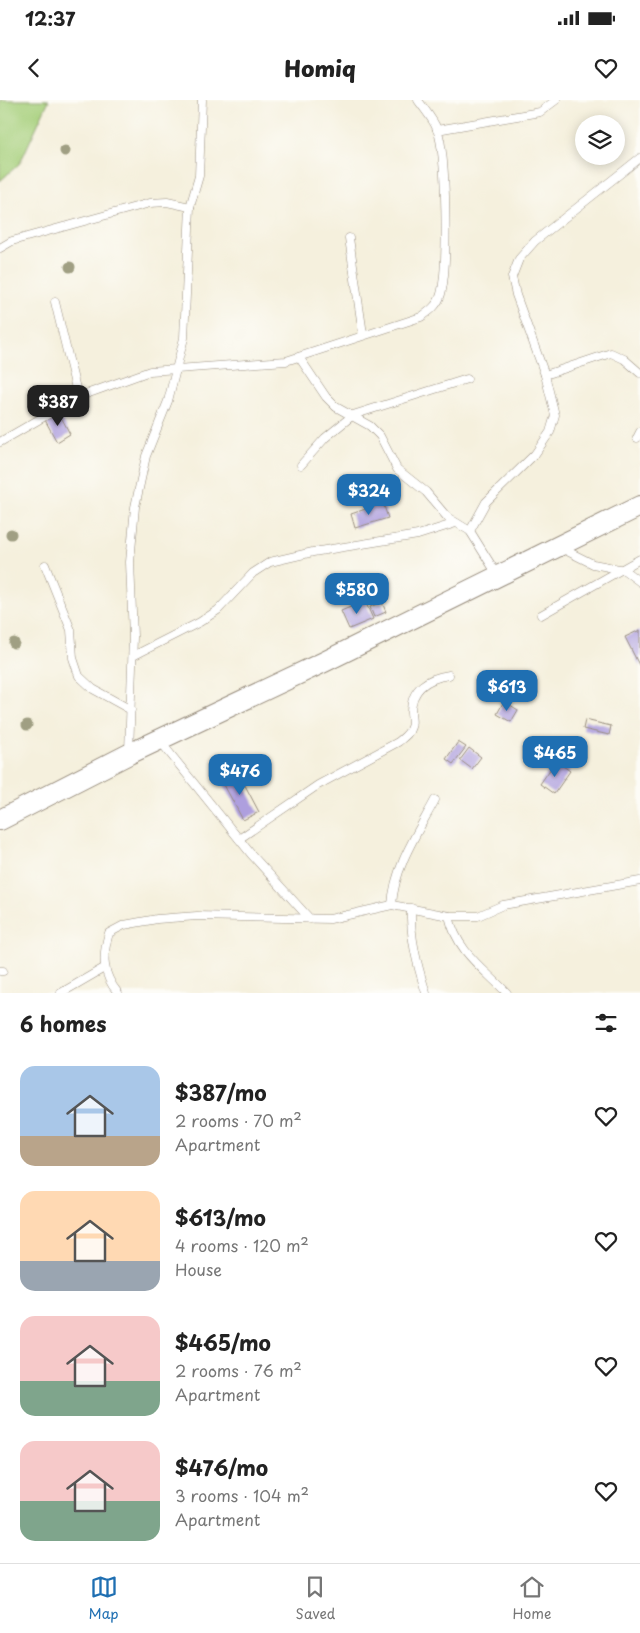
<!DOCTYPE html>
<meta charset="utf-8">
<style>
:root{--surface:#fff;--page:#f2f2f2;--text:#222;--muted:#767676;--line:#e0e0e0;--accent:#1f6fb2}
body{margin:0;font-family:"Playpen Sans",sans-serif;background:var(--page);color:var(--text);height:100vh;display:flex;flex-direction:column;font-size:19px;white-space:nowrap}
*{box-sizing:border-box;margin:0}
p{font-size:16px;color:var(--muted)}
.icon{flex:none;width:28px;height:28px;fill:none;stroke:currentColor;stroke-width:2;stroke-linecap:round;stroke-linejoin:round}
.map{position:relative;height:893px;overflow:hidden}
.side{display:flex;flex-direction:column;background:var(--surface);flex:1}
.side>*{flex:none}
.tools{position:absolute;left:575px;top:15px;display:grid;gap:10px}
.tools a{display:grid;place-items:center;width:50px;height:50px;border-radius:50%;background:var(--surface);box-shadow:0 2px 12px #0003;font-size:25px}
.price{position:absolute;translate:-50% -42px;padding:0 11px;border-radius:10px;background:var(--accent);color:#fff;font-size:16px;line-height:32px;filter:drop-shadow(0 1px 2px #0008)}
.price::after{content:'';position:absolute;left:50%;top:30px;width:15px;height:11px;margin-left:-8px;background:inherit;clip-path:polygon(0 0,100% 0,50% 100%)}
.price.selected{background:#222;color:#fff}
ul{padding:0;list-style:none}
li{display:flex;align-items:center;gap:15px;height:125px;padding:0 20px}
li span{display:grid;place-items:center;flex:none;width:140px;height:100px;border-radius:15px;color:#555}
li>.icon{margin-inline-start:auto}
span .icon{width:60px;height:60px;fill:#fffc;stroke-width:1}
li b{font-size:21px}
h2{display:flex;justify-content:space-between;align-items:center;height:60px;padding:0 20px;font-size:21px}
.status{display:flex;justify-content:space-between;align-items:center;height:35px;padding:0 25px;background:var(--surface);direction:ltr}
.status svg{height:14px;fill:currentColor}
header{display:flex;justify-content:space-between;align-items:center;height:65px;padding:0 20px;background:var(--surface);font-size:22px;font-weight:800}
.menu{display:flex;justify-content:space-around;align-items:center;height:70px;border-top:1px solid var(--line);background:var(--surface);font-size:14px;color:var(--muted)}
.menu a{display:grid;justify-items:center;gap:2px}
.menu .selected{color:var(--accent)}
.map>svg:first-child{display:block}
.green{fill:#a6cf7a;stroke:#707c4c}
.building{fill:#ae9fde}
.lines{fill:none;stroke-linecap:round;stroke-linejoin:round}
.service-casing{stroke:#988d7e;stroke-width:9}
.tertiary-casing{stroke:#988d7e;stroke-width:22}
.service{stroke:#fff;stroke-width:8}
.tertiary{stroke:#fff;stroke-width:20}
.tree{fill:#a09f83}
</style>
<div class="status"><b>12:37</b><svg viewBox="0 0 49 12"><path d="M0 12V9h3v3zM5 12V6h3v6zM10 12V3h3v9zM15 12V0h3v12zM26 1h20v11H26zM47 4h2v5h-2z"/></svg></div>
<header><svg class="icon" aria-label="back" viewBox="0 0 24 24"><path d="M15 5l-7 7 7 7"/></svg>Homiq<svg class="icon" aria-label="heart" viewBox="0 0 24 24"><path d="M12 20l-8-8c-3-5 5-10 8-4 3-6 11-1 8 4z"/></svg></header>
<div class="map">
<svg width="640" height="893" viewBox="0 0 640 893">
<rect width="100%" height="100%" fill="#fdfcf7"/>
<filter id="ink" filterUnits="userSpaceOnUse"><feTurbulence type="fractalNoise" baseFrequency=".02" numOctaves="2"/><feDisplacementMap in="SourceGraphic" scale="10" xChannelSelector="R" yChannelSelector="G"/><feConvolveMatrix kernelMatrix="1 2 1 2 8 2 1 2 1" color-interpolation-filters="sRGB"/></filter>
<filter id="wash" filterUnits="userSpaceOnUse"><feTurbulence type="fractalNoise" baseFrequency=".0096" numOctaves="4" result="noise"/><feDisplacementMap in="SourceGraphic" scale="20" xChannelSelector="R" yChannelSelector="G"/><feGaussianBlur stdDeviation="1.12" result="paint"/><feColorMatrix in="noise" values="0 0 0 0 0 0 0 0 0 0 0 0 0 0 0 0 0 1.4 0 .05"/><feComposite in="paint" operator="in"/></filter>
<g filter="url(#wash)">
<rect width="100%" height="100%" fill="#f5f0dd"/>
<path class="green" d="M0,0H49L20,63L0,81Z"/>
<g id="blocks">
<g class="building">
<path d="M59,313L70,334L57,342L45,320Z"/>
<path d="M383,403L388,418L355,428L351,414Z"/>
<path d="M365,501L373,519L349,529L341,511Z"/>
<path d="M382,502L386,512L374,517L370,507Z"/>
<path d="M640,530V567L625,537Z"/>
<path d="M504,601L518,610L511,622L497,614Z"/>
<path d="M585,620L611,626L609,635L583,629Z"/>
<path d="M458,642L466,647L453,664L446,659Z"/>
<path d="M469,648L481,657L472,669L460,660Z"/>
<path d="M556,661L570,671L554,694L540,684Z"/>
<path d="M238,672L259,712L243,720L222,681Z"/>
</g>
</g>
</g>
<g filter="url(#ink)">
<use href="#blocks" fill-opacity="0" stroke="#988d7e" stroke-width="1"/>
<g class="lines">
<defs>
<g id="service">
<path d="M437,30L540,12L556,0"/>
<path d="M349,138L363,234"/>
<path d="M0,148L12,141L150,103L167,102L190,107"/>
<path d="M55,202L78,297"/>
<path d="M299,257L326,297L336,307L370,326L380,336L397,369L426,392L447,417L470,431"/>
<path d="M545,275L611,253L624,259L640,273"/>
<path d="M637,338L640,332"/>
<path d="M0,342L78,297L150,271L286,261L421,217C430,211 438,205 441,194C448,168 447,54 437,29C433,19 424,9 418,0"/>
<path d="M301,365L325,338L353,315L467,279"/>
<path d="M561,448L593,464L624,470L640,482"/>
<path d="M45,465L71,530L73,558L79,576L93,589L131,610"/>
<path d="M498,476L470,431L486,402L535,354L550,332L555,315L545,275L516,195L512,177L519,159L535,141L640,58"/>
<path d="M541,515L640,459"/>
<path d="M133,556L200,522L218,510L253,473L270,462L313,452L418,435L456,423"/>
<path d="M160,641L251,754L310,819"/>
<path d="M129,652L133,537L130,462L135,407L146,356L168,301L184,238L190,107L199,76L202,0"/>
<path d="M239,739L318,685L398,642C404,637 409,634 411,627C413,623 411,617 411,612C411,588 428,578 449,575"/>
<path d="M392,805C394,767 418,732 435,700"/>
<path d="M411,808C410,838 417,864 426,893"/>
<path d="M449,816C457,852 483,868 507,893"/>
<path d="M0,871H3"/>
<path d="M61,893L104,868"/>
<path d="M118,893C102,874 102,856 109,833L124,825L157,819L197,816L330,819L392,805L449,816H478L503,805L640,781"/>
</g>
<path id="tertiary" d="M0,720L129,654L324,562L640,406"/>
</defs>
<use href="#service" class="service-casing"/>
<use href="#tertiary" class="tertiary-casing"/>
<use href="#service" class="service"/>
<use href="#tertiary" class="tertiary"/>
</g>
<g class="tree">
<circle cx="65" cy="51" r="5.5"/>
<circle cx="70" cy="167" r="5.5"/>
<circle cx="11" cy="434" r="5.5"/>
<circle cx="14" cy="543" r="5.5"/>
<circle cx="27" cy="625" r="5.5"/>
</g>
</g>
</svg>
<div class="tools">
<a><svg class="icon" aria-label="layers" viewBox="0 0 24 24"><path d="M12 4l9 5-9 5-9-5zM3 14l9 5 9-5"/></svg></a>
</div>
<b class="price selected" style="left:58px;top:327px">$387</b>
<b class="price" style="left:369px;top:416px">$324</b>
<b class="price" style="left:357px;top:515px">$580</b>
<b class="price" style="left:507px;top:612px">$613</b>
<b class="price" style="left:555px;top:678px">$465</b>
<b class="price" style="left:240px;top:696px">$476</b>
</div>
<section class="side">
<h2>6 homes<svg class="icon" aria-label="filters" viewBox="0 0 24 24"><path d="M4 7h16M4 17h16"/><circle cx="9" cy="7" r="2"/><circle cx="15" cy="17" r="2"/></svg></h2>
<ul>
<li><span style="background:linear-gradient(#a9c7e8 70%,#b9a48a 0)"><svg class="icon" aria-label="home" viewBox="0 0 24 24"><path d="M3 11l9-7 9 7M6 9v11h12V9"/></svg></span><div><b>$387/mo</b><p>2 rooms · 70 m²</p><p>Apartment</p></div><svg class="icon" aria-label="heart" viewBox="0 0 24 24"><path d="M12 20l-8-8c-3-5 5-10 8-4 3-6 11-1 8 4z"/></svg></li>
<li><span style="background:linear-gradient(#ffd9b3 70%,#9aa5b1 0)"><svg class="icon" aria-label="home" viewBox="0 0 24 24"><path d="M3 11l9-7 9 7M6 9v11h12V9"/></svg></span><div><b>$613/mo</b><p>4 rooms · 120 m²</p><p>House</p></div><svg class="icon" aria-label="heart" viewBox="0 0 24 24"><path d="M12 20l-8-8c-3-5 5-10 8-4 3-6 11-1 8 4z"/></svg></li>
<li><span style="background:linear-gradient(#f6c9c9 65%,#7fa58c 0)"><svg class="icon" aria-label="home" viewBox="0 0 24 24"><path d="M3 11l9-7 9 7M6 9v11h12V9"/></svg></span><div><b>$465/mo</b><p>2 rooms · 76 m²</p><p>Apartment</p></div><svg class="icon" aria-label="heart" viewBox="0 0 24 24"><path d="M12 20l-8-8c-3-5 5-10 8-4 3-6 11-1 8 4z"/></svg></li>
<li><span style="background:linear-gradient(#f6c9c9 60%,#7fa58c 0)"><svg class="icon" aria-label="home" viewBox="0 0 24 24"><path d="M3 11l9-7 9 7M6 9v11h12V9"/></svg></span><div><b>$476/mo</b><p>3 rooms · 104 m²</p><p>Apartment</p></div><svg class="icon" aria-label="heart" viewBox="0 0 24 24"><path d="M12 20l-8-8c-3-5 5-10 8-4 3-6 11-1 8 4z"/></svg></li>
</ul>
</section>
<nav class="menu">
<a class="selected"><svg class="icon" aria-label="map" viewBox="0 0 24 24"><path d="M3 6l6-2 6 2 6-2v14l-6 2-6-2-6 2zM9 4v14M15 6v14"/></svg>Map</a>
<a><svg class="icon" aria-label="saved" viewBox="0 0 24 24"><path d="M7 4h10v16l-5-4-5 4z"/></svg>Saved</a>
<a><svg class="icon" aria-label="home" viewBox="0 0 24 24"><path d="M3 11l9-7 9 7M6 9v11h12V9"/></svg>Home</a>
</nav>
